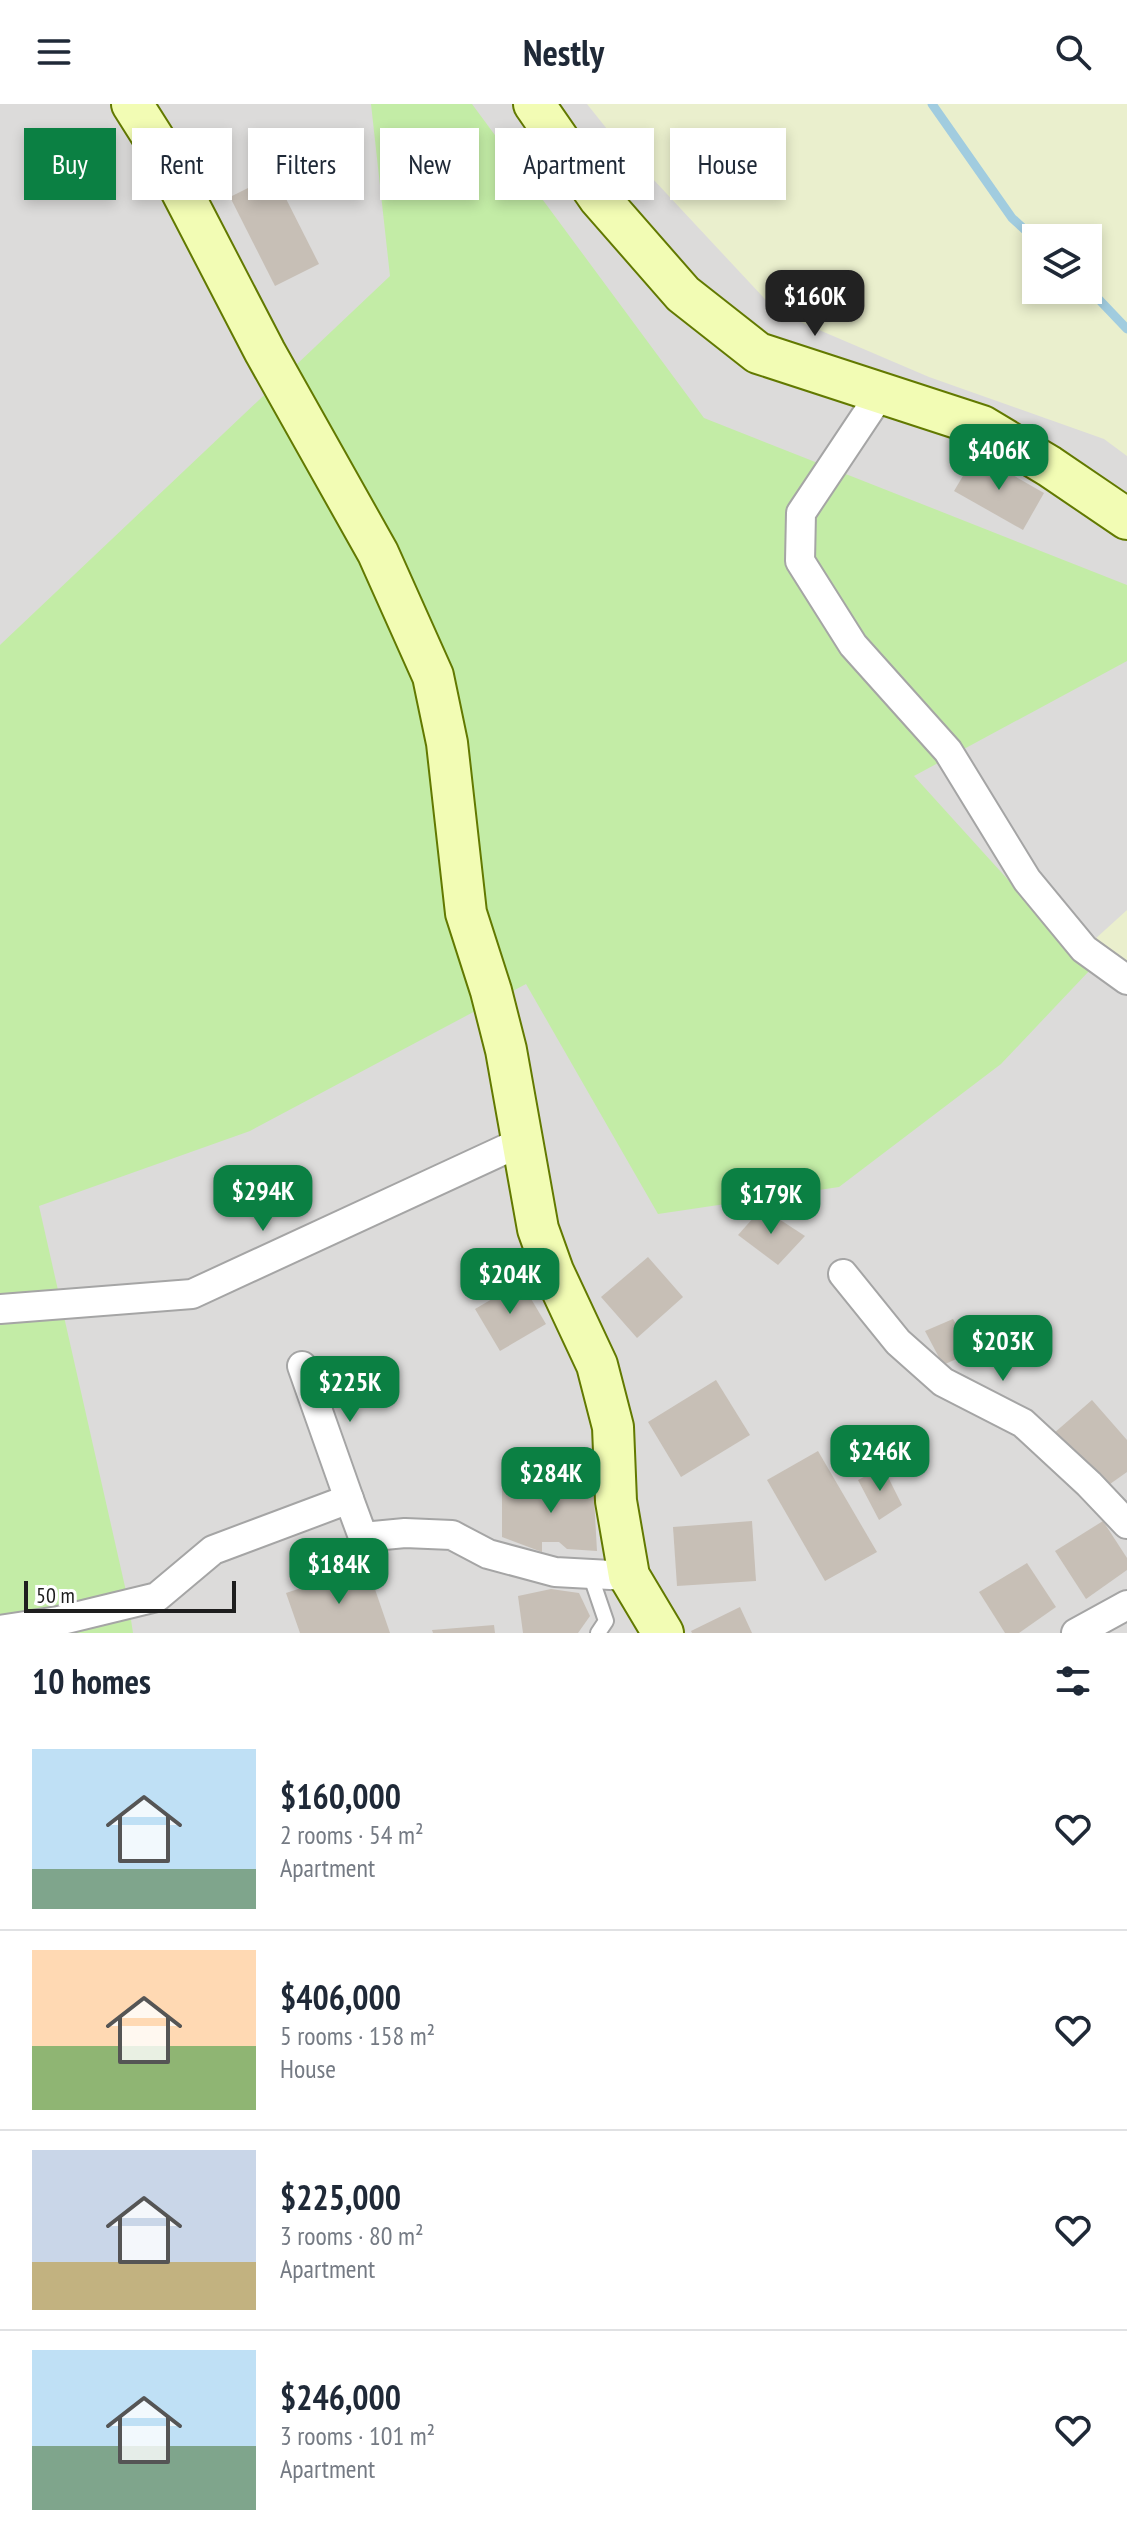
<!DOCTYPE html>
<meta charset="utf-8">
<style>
:root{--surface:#fff;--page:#f2f2f3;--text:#1f2937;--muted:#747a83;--line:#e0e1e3;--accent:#0b8043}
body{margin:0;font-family:"PT Sans Narrow",sans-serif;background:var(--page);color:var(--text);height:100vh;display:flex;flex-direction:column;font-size:30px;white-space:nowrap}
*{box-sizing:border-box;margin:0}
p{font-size:26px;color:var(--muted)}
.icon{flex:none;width:44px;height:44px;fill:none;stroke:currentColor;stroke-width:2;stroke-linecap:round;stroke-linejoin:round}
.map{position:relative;height:1529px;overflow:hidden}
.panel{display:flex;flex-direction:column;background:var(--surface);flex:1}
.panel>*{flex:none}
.guide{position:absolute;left:24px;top:24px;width:1080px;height:72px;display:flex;gap:16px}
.tools{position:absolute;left:1022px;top:120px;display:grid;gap:16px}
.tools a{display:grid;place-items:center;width:80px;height:80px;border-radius:0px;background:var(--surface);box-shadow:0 4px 12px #0003;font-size:40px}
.scale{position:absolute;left:24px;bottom:20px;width:212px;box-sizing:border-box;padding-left:8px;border:4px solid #1e1e1e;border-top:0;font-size:22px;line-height:28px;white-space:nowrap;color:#1e1e1e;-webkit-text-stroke:6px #fff;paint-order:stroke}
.price{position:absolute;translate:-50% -68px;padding:0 18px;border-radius:16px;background:var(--accent);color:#fff;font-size:26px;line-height:52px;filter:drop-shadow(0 2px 4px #0008)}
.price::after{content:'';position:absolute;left:50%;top:48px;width:24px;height:18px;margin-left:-12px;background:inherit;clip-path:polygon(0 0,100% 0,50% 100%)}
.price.on{background:#222;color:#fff}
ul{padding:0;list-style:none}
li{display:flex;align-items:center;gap:24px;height:200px;padding:0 32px}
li+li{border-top:2px solid var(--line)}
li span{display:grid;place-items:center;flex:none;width:224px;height:160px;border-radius:0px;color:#555}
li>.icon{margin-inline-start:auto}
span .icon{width:96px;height:96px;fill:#fffc;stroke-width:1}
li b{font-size:34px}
h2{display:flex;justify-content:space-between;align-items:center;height:96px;padding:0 32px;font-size:34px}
.tag{padding:0 28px;border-radius:0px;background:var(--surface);box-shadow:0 4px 12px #0003;font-size:28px;line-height:72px}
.tag.on{background:var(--accent);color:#fff}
header{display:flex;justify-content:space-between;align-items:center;height:104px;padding:0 32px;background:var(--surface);font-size:36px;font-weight:700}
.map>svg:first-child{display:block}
.residential{fill:#dcdbda;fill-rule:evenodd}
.farmland{fill:#eaefcd;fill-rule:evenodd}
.grass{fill:#c3eca6}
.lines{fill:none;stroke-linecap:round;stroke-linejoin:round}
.stream{stroke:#a1ccdf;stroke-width:9}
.building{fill:#c7bfb6}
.lane-casing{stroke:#a5a5a5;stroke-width:18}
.street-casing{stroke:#a5a5a5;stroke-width:32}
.secondary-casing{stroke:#627900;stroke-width:44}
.lane{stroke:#fff;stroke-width:14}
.street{stroke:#fff;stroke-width:28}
.secondary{stroke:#f2fcb4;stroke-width:40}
</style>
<header><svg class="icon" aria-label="menu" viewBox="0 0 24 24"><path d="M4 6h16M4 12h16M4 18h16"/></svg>Nestly<svg class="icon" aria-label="search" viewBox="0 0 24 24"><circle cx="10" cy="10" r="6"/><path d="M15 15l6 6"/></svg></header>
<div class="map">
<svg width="1127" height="1529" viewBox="0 0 1127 1529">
<rect width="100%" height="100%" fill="#efece3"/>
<path class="residential" d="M0,0H883L1127,127V1529H0ZM1036,134H1088V186H1036Z"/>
<g class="farmland">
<path d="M587,0H1127V352L1104,335L929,273L777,208L611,30ZM1088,134V186H1036V134Z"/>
<path d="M1127,806V882L1084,845Z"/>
</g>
<path class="grass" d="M371,0H472L704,314L1127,481V557L914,672L1090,866L1001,960L839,1083L658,1110L526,880L250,1027L39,1102L128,1496L133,1529H0V541L390,172Z"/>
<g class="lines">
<g class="stream">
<path d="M932,0L1012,114L1036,136"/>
<path d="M1088,184L1127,225"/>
</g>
</g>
<g class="building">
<path d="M274,71L319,160L275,182L230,93Z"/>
<path d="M976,350L1044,389L1023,426L954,387Z"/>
<path d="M762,1104L805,1132L778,1161L738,1131Z"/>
<path d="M648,1153L683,1193L637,1234L601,1193Z"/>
<path d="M521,1178L546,1220L500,1247L475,1205Z"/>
<path d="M953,1215L972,1248L943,1261L925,1227Z"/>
<path d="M716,1276L750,1331L681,1373L648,1318Z"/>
<path d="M1092,1296L1127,1336V1368L1110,1380L1053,1330Z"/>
<path d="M818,1347L877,1448L825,1477L767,1376Z"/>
<path d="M883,1363L902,1401L879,1416L858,1376Z"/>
<path d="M593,1376L597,1447L567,1445L559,1438H542V1448L502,1433V1383Z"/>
<path d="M752,1417L756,1477L677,1482L673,1423Z"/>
<path d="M1103,1417L1127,1454V1466L1086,1495L1055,1447Z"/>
<path d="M1027,1459L1056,1503L1019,1529H1005L979,1488Z"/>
<path d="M367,1462L390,1529H300L286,1489Z"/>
<path d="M551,1485L579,1489L590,1512L578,1529H523L518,1492Z"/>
<path d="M740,1503L752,1529H692L691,1527Z"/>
<path d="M494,1521L495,1529H433L432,1526Z"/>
</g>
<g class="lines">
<defs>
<path id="lane" d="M590,1470L606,1517L598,1529"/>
<g id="street">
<path d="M881,289L801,409L800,457L853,541L948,647L1027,776L1084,845L1127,876"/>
<path d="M843,1170L898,1238L943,1278L1023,1319L1089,1380L1127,1420"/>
<path d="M0,1205L192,1190L523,1037"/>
<path d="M302,1262L349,1395"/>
<path d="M0,1526L58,1517L157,1493L213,1446L349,1395L363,1433L405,1429L452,1431L488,1450L555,1468L629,1472"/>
<path d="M1076,1529L1127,1501"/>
</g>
<g id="secondary">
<path d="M132,0L156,38L265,248L378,449L433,572L447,639L466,809L491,887L506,946L538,1125L553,1167L597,1261L613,1323L616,1397L629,1472L663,1529"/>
<path d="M534,0L599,94L683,190L758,249L982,322L1049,362L1127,415"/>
</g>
</defs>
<use href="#lane" class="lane-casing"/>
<use href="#street" class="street-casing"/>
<use href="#secondary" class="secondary-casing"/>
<use href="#lane" class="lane"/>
<use href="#street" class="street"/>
<use href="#secondary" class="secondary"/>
</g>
</svg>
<div class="tools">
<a><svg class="icon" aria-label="layers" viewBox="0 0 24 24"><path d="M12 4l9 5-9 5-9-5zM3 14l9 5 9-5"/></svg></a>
</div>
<div class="scale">50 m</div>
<b class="price on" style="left:815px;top:234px">$160K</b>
<b class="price" style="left:999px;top:388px">$406K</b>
<b class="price" style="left:263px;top:1129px">$294K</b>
<b class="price" style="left:771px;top:1132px">$179K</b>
<b class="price" style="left:510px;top:1212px">$204K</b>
<b class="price" style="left:1003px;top:1279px">$203K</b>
<b class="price" style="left:350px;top:1320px">$225K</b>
<b class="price" style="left:880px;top:1389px">$246K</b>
<b class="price" style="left:551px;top:1411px">$284K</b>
<b class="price" style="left:339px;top:1502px">$184K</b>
<div class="guide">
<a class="tag on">Buy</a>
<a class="tag">Rent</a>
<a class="tag">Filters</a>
<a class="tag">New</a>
<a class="tag">Apartment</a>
<a class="tag">House</a>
</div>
</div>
<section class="panel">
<h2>10 homes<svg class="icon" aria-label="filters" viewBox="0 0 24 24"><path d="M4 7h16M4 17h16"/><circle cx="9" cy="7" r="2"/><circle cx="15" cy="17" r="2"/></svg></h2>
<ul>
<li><span style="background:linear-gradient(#bfe0f5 75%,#7fa58c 0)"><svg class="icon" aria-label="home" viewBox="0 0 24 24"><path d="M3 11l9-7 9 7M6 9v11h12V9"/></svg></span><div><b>$160,000</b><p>2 rooms · 54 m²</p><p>Apartment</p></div><svg class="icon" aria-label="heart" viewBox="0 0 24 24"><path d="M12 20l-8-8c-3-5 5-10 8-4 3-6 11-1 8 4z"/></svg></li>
<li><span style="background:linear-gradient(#ffd9b3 60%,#8fb573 0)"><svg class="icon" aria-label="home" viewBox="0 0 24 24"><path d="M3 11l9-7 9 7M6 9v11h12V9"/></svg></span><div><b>$406,000</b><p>5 rooms · 158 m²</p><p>House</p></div><svg class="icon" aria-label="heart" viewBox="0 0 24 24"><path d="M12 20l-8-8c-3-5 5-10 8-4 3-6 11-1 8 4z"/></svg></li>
<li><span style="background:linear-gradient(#c9d6e8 70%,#c2b280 0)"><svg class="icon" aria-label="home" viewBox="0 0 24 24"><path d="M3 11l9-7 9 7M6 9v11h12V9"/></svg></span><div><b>$225,000</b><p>3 rooms · 80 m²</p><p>Apartment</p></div><svg class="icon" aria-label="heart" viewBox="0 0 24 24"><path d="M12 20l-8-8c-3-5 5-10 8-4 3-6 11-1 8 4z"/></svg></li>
<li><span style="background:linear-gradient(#bfe0f5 60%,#7fa58c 0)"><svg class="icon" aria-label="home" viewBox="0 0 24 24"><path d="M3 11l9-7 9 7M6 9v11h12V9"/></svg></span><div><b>$246,000</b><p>3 rooms · 101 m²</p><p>Apartment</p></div><svg class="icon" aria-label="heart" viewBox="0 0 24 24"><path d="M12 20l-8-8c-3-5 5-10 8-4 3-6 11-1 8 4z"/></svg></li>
</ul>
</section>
